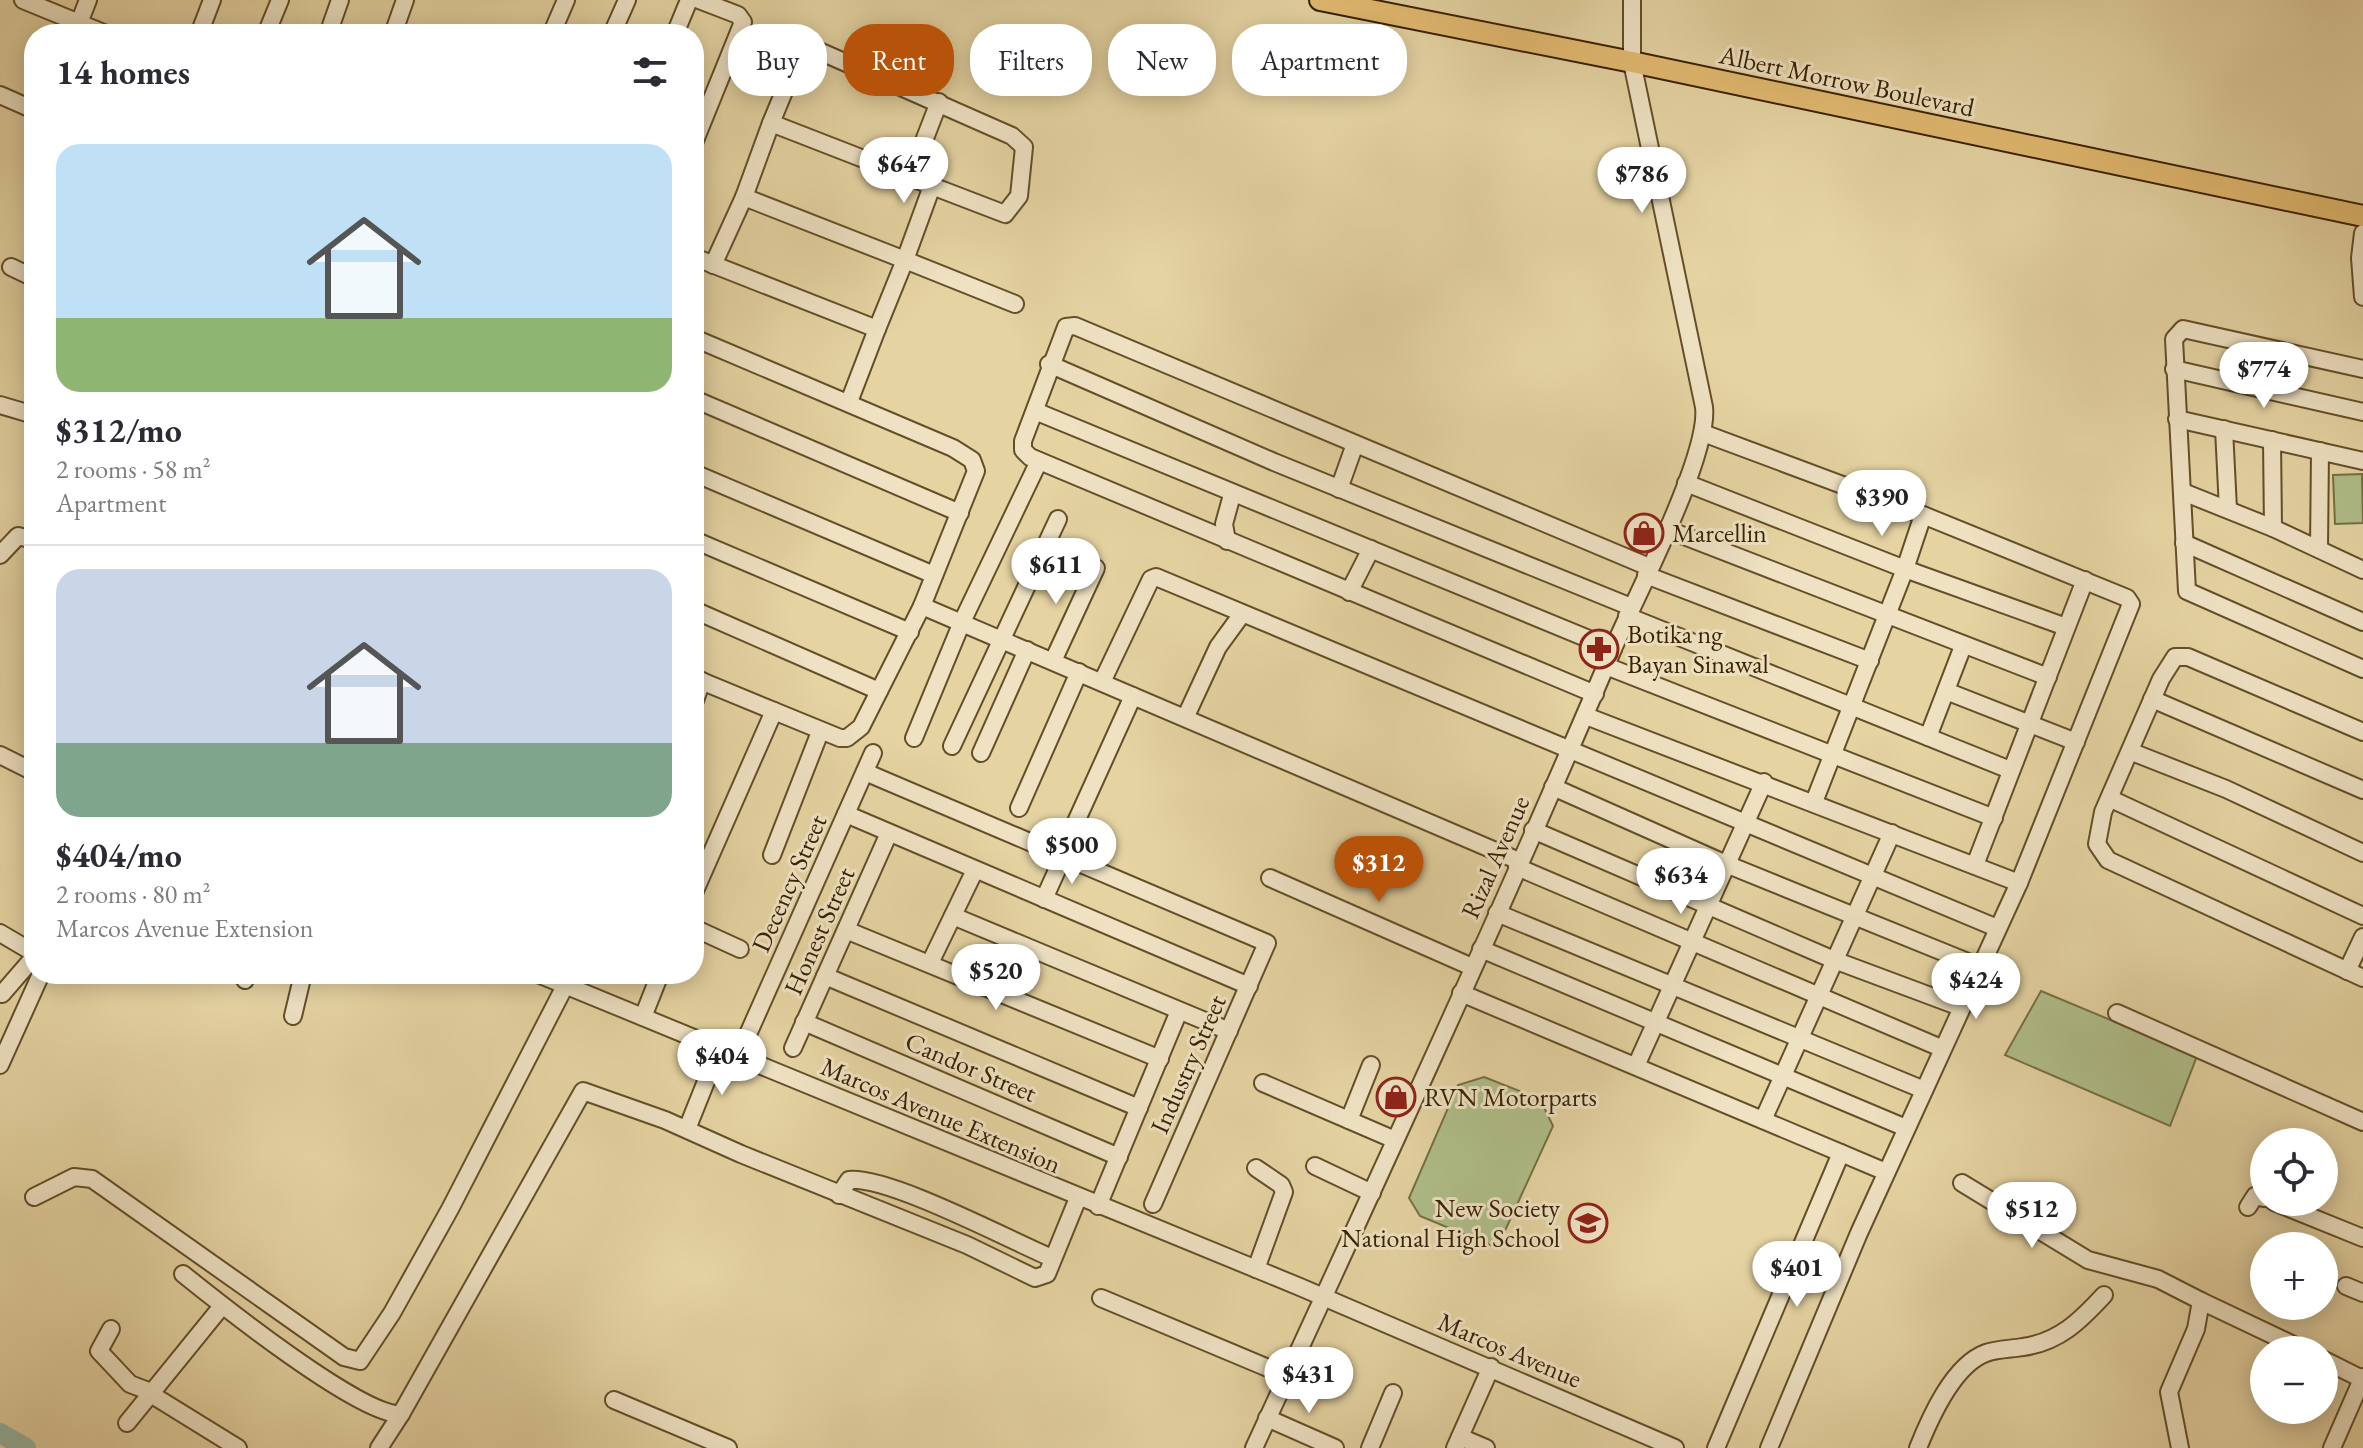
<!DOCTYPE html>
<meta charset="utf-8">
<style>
:root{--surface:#fff;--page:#f7f7f7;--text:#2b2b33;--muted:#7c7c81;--line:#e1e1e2;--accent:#b45309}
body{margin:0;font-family:"EB Garamond",serif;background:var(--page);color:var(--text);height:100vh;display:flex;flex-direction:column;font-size:30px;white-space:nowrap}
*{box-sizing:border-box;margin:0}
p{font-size:26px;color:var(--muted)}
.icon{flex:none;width:44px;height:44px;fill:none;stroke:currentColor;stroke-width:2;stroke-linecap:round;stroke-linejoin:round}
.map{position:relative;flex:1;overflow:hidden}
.panel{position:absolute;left:24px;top:24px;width:680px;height:960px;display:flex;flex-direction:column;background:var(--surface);border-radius:32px;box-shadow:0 4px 20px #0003}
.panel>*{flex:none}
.guide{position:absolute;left:728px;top:24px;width:760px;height:72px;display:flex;gap:16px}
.fabs{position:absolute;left:2250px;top:1128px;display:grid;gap:16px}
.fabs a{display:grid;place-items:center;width:88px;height:88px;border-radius:50%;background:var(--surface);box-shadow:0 4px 20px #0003;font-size:40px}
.price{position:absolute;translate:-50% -68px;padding:0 18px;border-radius:28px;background:#fff;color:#222;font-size:26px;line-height:52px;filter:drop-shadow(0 2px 4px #0008)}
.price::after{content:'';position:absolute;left:50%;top:48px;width:24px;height:18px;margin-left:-12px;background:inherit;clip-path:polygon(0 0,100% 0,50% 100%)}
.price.active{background:var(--accent);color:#fff}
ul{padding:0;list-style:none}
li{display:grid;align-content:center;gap:16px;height:424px;padding:0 32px}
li+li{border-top:2px solid var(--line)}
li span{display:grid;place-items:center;height:248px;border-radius:24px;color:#555}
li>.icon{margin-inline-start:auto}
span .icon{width:144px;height:144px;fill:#fffc;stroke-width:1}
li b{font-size:34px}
h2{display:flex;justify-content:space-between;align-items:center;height:96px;padding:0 32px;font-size:34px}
.tag{padding:0 28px;border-radius:32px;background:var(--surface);box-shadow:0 4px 20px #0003;font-size:28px;line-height:72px}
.tag.active{background:var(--accent);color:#fff}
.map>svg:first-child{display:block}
.green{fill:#afbe89;stroke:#747044;stroke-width:2}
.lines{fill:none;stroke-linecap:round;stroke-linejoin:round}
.river{stroke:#96b8a5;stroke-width:20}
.minor-casing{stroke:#644e28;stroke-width:20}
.major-casing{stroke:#392200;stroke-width:24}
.minor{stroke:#eee2c3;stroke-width:16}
.major{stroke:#e2ba71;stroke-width:20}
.labels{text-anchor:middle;stroke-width:6;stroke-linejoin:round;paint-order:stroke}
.street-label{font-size:26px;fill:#392200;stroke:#eee2c3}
.poi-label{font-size:26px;fill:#392200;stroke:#eee2c3;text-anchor:start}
</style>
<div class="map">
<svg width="2363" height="1448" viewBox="0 0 2363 1448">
<rect width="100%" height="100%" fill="#e5d3a2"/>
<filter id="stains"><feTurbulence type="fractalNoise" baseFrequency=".0025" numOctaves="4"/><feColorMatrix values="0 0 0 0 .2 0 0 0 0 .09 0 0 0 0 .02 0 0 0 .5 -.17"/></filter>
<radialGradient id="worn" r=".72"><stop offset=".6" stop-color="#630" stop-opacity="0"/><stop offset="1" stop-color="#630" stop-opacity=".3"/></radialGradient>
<g class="green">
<path d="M2362,474L2363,523L2335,524L2333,475Z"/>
<path d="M2041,991L2197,1056L2170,1126L2005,1055Z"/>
<path d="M1484,1077L1540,1099L1553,1126L1504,1233L1492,1246L1420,1216L1409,1198L1458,1085Z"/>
</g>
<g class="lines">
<path class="river" d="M0,1433L26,1448"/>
<defs>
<g id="minor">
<path d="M23,0L106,34"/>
<path d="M79,23L88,0"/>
<path d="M554,28L566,0"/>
<path d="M199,34L212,0"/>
<path d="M266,34L280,0"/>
<path d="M328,34L340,0"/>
<path d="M393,34L405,0"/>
<path d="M612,34L627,0"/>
<path d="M675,34L689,0"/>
<path d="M0,95L34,110"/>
<path d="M771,123L800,53L810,47L1012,136L1024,147L1019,196L1005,214L932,186"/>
<path d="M694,143L743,22L738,15L699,0"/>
<path d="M910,177L939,102"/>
<path d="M744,197L771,123L910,177L932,186L905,260L1015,304"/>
<path d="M2363,233L2360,258L2363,297"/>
<path d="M694,257L877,329L849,402"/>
<path d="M713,265L744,197L905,260L877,329"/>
<path d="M11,267L34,278"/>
<path d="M694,338L953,448L972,460L976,471L922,606L861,727L847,738H840L774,711L694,893"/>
<path d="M1049,364L1274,462L1631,607"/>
<path d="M2174,369L2363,412"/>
<path d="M2363,369L2183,329L2174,339L2187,591L2363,669"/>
<path d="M694,399L960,513"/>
<path d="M0,405L34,415"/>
<path d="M1035,411L1613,649"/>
<path d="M2177,419L2363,461"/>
<path d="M2224,429L2228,509"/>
<path d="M1703,433L1923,515L2127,598L2131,604L2019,883L1859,1233L1769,1448"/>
<path d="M2272,440L2273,528"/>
<path d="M694,473L934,575"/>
<path d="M1686,483L1905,569L2066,627"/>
<path d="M1339,489L1355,444"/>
<path d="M2183,492L2273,528L2363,570"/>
<path d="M1666,529L2048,677"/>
<path d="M694,540L910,632"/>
<path d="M1227,541L1224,524L1232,495"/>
<path d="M2184,543L2363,622"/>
<path d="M2319,549L2320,451"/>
<path d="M0,555L18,536L34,540"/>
<path d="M1646,575L1870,661"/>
<path d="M1349,592L1371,549"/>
<path d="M922,606L1519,861"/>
<path d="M694,610L879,691"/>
<path d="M1627,616L2010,770"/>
<path d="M1053,661L1096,568"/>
<path d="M1606,666L1994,818"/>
<path d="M694,678L774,711"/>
<path d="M1102,682L1151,579L1156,577L1997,928"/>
<path d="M1946,691L2076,742"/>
<path d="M1595,694L1030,457L1023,450V441L1066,327L1075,326L1649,567"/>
<path d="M2152,699L2363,790"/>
<path d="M694,703L702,681"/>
<path d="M1186,716L1218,647L1242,614"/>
<path d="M1586,716L2019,883"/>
<path d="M2363,732L2188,657H2175L2161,679L2103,812L2097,844L2108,860L2363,978"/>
<path d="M1928,737L1963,646"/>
<path d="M914,738L962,622L1039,461"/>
<path d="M952,746L1058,519"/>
<path d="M2132,752L2226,789L2363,853"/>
<path d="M981,753L1027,650"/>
<path d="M0,755L34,772"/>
<path d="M865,772L1267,943L1153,1204"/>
<path d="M1553,787L1726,864L1980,967"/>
<path d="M2111,799L2363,916"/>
<path d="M1814,802L1905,569L1923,515"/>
<path d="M1019,808L1079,672"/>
<path d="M846,814L1249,986"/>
<path d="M1075,824L1133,696"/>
<path d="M1533,830L1834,960L1960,1007"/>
<path d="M772,855L820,732"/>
<path d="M1975,865L2085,580"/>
<path d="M1517,867L1941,1048"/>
<path d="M1270,878L1472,967"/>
<path d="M1044,899L1063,857"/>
<path d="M1497,913L1924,1090"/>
<path d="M953,916L1229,1031"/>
<path d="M694,928L740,949"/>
<path d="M846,930L1160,1059"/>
<path d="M0,933L34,953"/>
<path d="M1481,949L1906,1128"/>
<path d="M930,963L975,870"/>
<path d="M2347,971L2363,937"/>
<path d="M538,974L1300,1287L1675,1448"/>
<path d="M825,976L1139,1108"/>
<path d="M245,980L247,974"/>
<path d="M1461,993L1886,1172"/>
<path d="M2,994L34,957"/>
<path d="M2117,1013L2363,1122"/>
<path d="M293,1016L303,974"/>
<path d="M643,1017L660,974"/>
<path d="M804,1022L1119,1157"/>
<path d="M749,1032L873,753"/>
<path d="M793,1048L889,833"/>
<path d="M0,1065L41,974"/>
<path d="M1636,1066L1764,782"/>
<path d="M1263,1083L1395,1140"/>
<path d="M1349,1120L1371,1065"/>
<path d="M1763,1120L1892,833"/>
<path d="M687,1129L719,1049"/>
<path d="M1315,1166L1372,1193"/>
<path d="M1256,1168L1281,1185L1284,1192L1256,1269"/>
<path d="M1962,1183L2088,1260L2158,1279L2201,1301L2196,1329L2169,1392L2180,1448"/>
<path d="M839,1195L849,1180C889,1176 1009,1240 1052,1258"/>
<path d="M34,1197L74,1177L92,1179L344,1357L360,1361L392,1313L450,1209L566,984"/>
<path d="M2274,1202L2363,1238"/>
<path d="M1098,1206L1179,1011"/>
<path d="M2248,1207L2255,1196L2264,1198"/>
<path d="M183,1274C219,1303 362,1417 401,1414L583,1091L665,1120L741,1154L967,1245L1035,1278L1047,1274L1078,1198"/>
<path d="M2346,1286L2363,1293"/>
<path d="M1101,1298L1287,1376"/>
<path d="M2201,1301L2304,1350"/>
<path d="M111,1329L99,1351L130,1384L151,1392"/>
<path d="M2324,1360L2362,1379"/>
<path d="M149,1393L238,1448"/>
<path d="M614,1400L728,1448"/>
<path d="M1267,1418L1335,1448"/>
<path d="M127,1423L222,1306"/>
<path d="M1460,1437L1486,1448"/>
<path d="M379,1448L401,1414"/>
<path d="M1254,1448C1376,1183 1499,918 1613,649C1635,598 1710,455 1704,407L1632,62V0"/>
<path d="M1370,1448L1393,1393"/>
<path d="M1455,1448L1491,1367"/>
<path d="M1716,1448L1841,1153"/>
<path d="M1918,1448C1930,1418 1953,1365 1986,1353C1997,1349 2011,1349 2023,1347C2059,1342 2080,1321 2104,1295"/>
<path d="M2332,1448L2363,1377"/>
</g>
<path id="major" d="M1320,0L1632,62L2363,216"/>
</defs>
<use href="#minor" class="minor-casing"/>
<use href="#major" class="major-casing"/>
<use href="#minor" class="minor"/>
<use href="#major" class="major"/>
</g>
<defs>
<symbol id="shop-ring" viewBox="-11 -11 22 22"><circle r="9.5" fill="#eee2c3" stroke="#8f2418" stroke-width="1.5"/><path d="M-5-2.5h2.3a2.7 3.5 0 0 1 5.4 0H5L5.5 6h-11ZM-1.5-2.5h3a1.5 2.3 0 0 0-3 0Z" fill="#8f2418"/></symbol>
<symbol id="pharmacy-ring" viewBox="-11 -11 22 22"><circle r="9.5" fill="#eee2c3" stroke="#8f2418" stroke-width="1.5"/><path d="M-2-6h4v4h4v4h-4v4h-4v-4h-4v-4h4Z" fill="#8f2418"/></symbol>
<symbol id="school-ring" viewBox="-11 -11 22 22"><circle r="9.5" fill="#eee2c3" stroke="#8f2418" stroke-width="1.5"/><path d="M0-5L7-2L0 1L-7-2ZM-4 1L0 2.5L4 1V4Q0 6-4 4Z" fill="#8f2418"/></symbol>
</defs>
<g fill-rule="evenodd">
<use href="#shop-ring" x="1622" y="511" width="44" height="44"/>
<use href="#pharmacy-ring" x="1577" y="627" width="44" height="44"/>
<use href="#shop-ring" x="1374" y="1075" width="44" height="44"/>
<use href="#school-ring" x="1566" y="1201" width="44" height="44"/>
</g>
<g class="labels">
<g class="street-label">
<text transform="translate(1847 81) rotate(12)" y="9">Albert Morrow Boulevard</text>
<text transform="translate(1495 857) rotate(-66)" y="9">Rizal Avenue</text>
<text transform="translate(789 883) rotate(-66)" y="9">Decency Street</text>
<text transform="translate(819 931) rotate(-66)" y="9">Honest Street</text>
<text transform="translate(1188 1064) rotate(-66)" y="9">Industry Street</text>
<text transform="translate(971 1067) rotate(23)" y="9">Candor Street</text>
<text transform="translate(941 1115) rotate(23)" y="9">Marcos Avenue Extension</text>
<text transform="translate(1510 1350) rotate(23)" y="9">Marcos Avenue</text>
</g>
<g class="poi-label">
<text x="1672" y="542">Marcellin</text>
<text x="1627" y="643">Botika ng<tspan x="1627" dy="30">Bayan Sinawal</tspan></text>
<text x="1424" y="1106">RVN Motorparts</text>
<text x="1560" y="1217" text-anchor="end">New Society<tspan x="1560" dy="30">National High School</tspan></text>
</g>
</g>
<rect width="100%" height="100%" filter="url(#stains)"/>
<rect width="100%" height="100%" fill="url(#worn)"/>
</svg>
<div class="fabs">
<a><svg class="icon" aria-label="locate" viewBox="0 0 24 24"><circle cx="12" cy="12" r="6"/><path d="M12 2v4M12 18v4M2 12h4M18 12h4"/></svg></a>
<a>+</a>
<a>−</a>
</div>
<b class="price" style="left:904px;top:205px">$647</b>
<b class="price" style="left:1642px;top:215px">$786</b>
<b class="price" style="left:2264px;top:410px">$774</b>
<b class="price" style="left:1882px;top:538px">$390</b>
<b class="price" style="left:1056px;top:606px">$611</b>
<b class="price" style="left:1072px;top:886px">$500</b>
<b class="price active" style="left:1379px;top:904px">$312</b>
<b class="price" style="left:1681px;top:916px">$634</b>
<b class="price" style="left:996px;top:1012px">$520</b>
<b class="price" style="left:1976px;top:1021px">$424</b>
<b class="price" style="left:722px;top:1097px">$404</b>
<b class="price" style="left:2032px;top:1250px">$512</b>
<b class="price" style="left:1797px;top:1309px">$401</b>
<b class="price" style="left:1309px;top:1415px">$431</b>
<div class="guide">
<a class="tag">Buy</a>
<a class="tag active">Rent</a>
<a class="tag">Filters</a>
<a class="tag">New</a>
<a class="tag">Apartment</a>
</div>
<section class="panel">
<h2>14 homes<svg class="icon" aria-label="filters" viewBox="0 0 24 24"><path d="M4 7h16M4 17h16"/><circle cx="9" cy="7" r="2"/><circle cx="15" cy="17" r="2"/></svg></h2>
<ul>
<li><span style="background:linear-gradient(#bfe0f5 70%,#8fb573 0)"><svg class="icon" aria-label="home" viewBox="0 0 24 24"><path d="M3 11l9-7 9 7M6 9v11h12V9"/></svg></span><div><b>$312/mo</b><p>2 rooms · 58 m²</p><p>Apartment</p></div></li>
<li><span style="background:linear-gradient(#c9d6e8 70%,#7fa58c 0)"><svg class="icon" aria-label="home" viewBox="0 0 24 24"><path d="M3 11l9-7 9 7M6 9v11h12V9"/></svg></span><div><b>$404/mo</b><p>2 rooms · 80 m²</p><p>Marcos Avenue Extension</p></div></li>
</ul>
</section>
</div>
